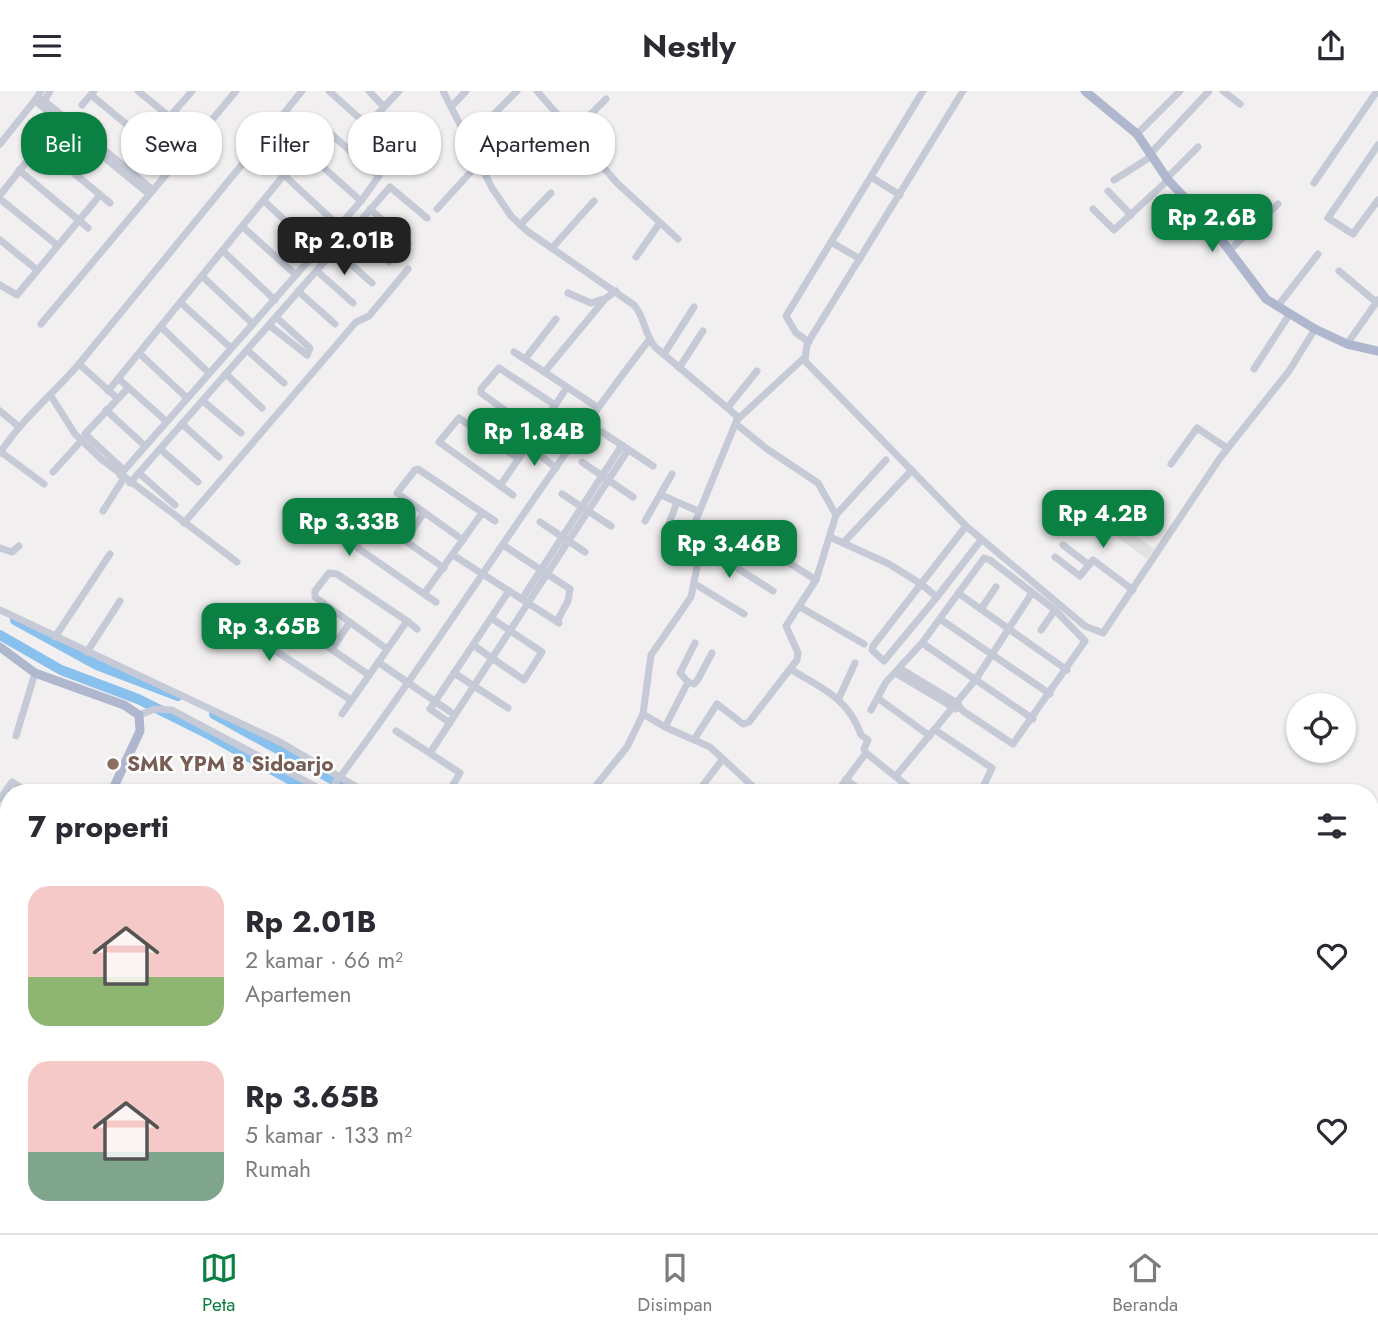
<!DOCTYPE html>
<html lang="id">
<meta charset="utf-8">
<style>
:root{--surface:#fff;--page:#f7f7f7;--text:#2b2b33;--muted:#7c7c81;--line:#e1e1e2;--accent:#0b8043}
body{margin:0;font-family:Jost,sans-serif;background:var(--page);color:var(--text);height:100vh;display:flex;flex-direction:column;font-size:26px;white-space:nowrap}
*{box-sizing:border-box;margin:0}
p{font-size:23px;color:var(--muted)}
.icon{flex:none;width:38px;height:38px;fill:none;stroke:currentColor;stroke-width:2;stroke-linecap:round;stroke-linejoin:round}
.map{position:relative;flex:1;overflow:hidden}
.details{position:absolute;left:0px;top:693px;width:1379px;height:450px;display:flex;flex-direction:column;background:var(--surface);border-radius:28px 28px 0 0;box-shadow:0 2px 5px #0004}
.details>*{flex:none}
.hud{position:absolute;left:21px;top:21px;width:700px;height:63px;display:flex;gap:14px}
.fabs{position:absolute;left:1286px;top:602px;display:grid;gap:14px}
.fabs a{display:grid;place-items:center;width:70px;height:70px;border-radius:50%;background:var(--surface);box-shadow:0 2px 5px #0004;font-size:35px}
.price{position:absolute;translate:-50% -60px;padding:0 16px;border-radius:14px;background:var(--accent);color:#fff;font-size:23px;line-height:46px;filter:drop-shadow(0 2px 4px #0008)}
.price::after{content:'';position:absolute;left:50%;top:42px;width:21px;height:16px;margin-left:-10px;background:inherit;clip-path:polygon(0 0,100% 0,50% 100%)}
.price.on{background:#222;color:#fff}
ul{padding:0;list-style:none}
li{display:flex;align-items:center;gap:21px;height:175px;padding:0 28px}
li span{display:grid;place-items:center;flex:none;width:196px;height:140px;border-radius:21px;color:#555}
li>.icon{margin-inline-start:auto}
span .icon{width:84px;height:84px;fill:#fffc;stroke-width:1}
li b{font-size:30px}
h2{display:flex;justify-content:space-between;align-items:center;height:84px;padding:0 28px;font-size:30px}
.chip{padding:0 24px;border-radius:28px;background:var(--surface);box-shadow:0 2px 5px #0004;font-size:24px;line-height:63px}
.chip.on{background:var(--accent);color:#fff}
header{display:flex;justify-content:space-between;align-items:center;height:91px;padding:0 28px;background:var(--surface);font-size:32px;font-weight:700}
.tab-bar{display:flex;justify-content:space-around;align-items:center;height:98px;border-top:2px solid var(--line);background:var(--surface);font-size:19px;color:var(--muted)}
.tab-bar a{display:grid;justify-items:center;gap:4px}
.tab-bar .on{color:var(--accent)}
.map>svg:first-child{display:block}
.education{fill:#e2e0e1}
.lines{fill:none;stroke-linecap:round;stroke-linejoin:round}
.river{stroke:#88c1ee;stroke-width:10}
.highway-casing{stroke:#707fab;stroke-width:14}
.minor{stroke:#c5cad6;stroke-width:7}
.major{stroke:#aeb7ce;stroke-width:9}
.highway{stroke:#8594bf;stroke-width:10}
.education-dot{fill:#8d6e63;stroke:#fff;stroke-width:2.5}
.labels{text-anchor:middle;stroke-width:5;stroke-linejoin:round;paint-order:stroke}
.education-label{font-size:21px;font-weight:bold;fill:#785e54;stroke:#fff;text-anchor:start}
</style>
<header><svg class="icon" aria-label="menu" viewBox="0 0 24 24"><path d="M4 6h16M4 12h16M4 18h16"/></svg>Nestly<svg class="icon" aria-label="share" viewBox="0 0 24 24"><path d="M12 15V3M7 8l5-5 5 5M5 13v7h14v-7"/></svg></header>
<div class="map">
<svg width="1378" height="1142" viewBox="0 0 1378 1142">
<rect width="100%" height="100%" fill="#f1efef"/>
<path class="education" d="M1097,404L1133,432L1128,439L1154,458L1147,468L1085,422Z"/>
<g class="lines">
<g class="river">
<path d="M15,529L97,574L178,605"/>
<path d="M0,544L61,579L138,608L206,642L314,702"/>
<path d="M214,623L357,702"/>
<path d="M1213,1134L1237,1142"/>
</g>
<defs>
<g id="highway">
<path d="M1370,827L1378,818"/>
<path d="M1370,843L1378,834"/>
<path d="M1116,1142L1121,1134"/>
<path d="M1128,1142L1134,1134"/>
</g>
</defs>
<use href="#highway" class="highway-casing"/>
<g class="minor">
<path d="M41,0L36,8L39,13L149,103"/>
<path d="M138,0L170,26"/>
<path d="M329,0L367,34L399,0"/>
<path d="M369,0L384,16"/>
<path d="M443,0L492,97L511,125L527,140L634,214C645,226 644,243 655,256L738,326L696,429L697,476L691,506L651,564L643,623L627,656L590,702"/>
<path d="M537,0L617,92L678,148"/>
<path d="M1223,0L1240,13"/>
<path d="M91,4L148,51L192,0"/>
<path d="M45,9L50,0"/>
<path d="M82,14L94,0"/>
<path d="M451,16L466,0"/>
<path d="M572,42L606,8"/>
<path d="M1137,43L1180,0"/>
<path d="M468,49L517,0"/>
<path d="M148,51L159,62"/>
<path d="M0,53L36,8H42L153,99"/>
<path d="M40,54L110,112"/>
<path d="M1378,54L1328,127L1353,143L1378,109"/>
<path d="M305,60L361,110"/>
<path d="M1151,62L1209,0"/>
<path d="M19,79L88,137"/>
<path d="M285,85L339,135"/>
<path d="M871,86L900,104"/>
<path d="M1167,87L1198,56"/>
<path d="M1114,89L1152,65"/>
<path d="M1314,92L1377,0"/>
<path d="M1108,100L1131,124"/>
<path d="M0,104L47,45"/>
<path d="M0,108L57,154"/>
<path d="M264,110L317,159"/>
<path d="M370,118L408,152"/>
<path d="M437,118L479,72"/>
<path d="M1093,118L1114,139L1168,89"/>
<path d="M520,134L551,102"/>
<path d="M243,136L296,184"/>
<path d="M353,139L389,171"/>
<path d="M0,149L36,178"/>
<path d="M831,151L860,168"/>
<path d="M552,157L594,110"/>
<path d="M335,159L372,192"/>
<path d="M223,160L275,209"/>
<path d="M1229,160L1278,113"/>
<path d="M636,166L659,133"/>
<path d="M317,180L353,212"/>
<path d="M1339,180L1376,211"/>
<path d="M203,186L253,233"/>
<path d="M0,194L17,204L100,104"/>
<path d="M298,200L335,233"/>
<path d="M568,202L591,212L603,208"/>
<path d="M181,212L231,257"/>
<path d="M1277,216L1318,163"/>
<path d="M41,233L236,0"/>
<path d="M269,234L307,264L310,257L276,226"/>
<path d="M161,236L209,282"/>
<path d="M809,251L796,242L786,225L923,0"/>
<path d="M1347,253L1378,209"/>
<path d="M247,259L284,292"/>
<path d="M514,261L597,316"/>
<path d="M140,263L187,307"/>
<path d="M664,263L694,216"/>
<path d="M525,268L556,228"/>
<path d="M805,269L807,253L963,0"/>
<path d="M79,273L117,307"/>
<path d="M679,277L703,240"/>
<path d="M547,278L605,208L616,200"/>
<path d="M1254,278L1289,224"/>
<path d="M226,283L262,317"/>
<path d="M119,288L166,330"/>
<path d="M108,300L323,36L379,85L361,110L120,384"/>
<path d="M51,305L75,343L101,368L237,471"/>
<path d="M203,310L241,342"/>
<path d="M728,316L757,280"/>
<path d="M106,319L145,355"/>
<path d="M0,320L18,335"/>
<path d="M738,328L803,268L966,435L1085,535L1103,542L1220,367L1289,280L1315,238"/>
<path d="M182,333L219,366"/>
<path d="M602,341L653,375"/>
<path d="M537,342L481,302V298L499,277L555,314"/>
<path d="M487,346L505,320"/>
<path d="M528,355L556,377"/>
<path d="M160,358L198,391"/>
<path d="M1,361L44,393"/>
<path d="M0,362C22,328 52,304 79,273L302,0"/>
<path d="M582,371L633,406"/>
<path d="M1171,373L1197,337L1227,357"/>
<path d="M124,379L85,343L128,297"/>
<path d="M53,381L81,350"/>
<path d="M139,382L175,414"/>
<path d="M130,392L390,96L427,127"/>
<path d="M500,395L564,301"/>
<path d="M562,403L611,435"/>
<path d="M513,404L439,351L459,327L519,368"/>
<path d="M661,404L698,420"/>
<path d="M103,420L124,387"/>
<path d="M836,424L886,369"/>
<path d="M645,430L672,383"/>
<path d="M540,431L585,461"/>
<path d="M184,432L356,231L369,225L408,178"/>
<path d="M667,438L677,411"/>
<path d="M830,446L889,473L921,493L966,435"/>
<path d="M405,449L424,422"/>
<path d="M463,449L397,402L415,379L418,378L495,430"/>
<path d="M843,452L912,379"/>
<path d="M503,454L570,498L568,510L557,530"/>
<path d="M1063,454L1089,474"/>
<path d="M0,457L12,461L19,455"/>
<path d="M696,457L734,475L773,500"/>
<path d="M775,463L816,489"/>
<path d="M453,464L559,532"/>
<path d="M1055,466L1080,485L1093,469L1133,499"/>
<path d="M695,493L744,523"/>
<path d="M921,493L937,506L884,570L872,559L873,555Z"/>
<path d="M958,502L1067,579"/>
<path d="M424,503L358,457L357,449L372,430H377L444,477"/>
<path d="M937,506L981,449"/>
<path d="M522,508L622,354"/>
<path d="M436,511L424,503L482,422"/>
<path d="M800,516L864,553"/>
<path d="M981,518L996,496"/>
<path d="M0,519L280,651L367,702"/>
<path d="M940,528L1050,603"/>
<path d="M407,530L417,538"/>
<path d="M1041,539L1055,519"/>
<path d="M55,546L110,463"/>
<path d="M922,552L1033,628"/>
<path d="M473,554L524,589L542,561L491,527"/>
<path d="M332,558L350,531"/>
<path d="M87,561L120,510"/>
<path d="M378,571L455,624"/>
<path d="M790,578C822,597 849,608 861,644L868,649L864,658L866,662"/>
<path d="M454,582L508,617"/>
<path d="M897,583L956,618"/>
<path d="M688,591L694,593L697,590L712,562"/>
<path d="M839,607L855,572"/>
<path d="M879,608L930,645"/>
<path d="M351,609L274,559V550L287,533L293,532L369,584"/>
<path d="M871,619L886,591L922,552L984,467L990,469L1055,519L1085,550L1013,653L963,620L957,612L901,578"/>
<path d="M342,623L407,530L337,483L329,482L315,500V506L387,558"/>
<path d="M643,623L665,636L710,656L760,702"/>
<path d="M139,624L155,618L172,619L328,702C440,554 536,395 649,249"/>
<path d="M450,632L430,618L509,500"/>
<path d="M665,636L688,591L680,582L695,552"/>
<path d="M935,639L992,677L983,696"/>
<path d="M396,640L460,682L448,702"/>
<path d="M16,645L35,582"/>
<path d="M695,647L717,613L743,633L749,631L797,569L798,562L786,535L816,489L836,424L818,392L767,358L736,333"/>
<path d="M430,662L628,359"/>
<path d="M896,685L976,588L1032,502"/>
<path d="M846,688L863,702"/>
<path d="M697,702L722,669"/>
<path d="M836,702L866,662L916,702"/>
<path d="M0,708L12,691L30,702"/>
<path d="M0,730L9,735"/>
<path d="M1370,911L1378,902"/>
<path d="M1370,948L1378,954"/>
<path d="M1370,989L1378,995"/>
<path d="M1370,1007L1378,998"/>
<path d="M1370,1018L1378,1009"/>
<path d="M1370,1030L1378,1036"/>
<path d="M1370,1071L1378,1076"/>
<path d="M1370,1115L1378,1112"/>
<path d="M217,1134L229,1142"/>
<path d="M264,1134L276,1142"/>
<path d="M314,1134L326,1142"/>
<path d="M427,1134L438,1142"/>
<path d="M480,1134L491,1142"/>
<path d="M1165,1134L1187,1142"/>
<path d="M1252,1134L1267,1142"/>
<path d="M407,1137L409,1134"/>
<path d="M292,1142L298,1134"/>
<path d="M584,1142L588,1134"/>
<path d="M1280,1142L1284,1134"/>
<path d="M1287,1142L1291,1134"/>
<path d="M1329,1142L1344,1134"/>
<path d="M1370,1142L1378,1135"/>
</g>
<g class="major">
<path d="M1085,0L1137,43L1168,89L1207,130L1266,208L1315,238L1347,253L1378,260"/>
<path d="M0,556L35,582L124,614L139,624L140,640L111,702"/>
<path d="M0,936L9,918"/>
</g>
<use href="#highway" class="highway"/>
</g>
<circle class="education-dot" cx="113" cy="673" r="7"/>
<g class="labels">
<g class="education-label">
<text x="127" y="680">SMK YPM 8 Sidoarjo</text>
</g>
</g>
</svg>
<div class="fabs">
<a><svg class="icon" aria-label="locate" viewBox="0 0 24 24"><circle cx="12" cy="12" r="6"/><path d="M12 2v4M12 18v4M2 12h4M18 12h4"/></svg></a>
</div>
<b class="price" style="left:1212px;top:163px">Rp 2.6B</b>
<b class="price on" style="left:344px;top:186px">Rp 2.01B</b>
<b class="price" style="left:534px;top:377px">Rp 1.84B</b>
<b class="price" style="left:1103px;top:459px">Rp 4.2B</b>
<b class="price" style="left:349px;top:467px">Rp 3.33B</b>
<b class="price" style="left:729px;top:489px">Rp 3.46B</b>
<b class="price" style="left:269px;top:572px">Rp 3.65B</b>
<div class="hud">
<a class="chip on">Beli</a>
<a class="chip">Sewa</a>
<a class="chip">Filter</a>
<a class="chip">Baru</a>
<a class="chip">Apartemen</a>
</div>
<section class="details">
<h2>7 properti<svg class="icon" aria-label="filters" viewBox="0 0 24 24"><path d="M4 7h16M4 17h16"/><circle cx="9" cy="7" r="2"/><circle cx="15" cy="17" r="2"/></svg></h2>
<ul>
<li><span style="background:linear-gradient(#f6c9c9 65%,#8fb573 0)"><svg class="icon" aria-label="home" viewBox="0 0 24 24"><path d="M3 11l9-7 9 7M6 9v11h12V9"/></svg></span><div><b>Rp 2.01B</b><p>2 kamar · 66 m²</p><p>Apartemen</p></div><svg class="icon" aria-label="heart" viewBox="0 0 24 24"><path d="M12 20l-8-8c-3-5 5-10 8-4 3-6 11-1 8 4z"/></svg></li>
<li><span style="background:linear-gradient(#f6c9c9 65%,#7fa58c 0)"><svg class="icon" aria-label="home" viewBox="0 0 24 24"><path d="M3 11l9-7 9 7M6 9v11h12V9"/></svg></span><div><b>Rp 3.65B</b><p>5 kamar · 133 m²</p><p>Rumah</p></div><svg class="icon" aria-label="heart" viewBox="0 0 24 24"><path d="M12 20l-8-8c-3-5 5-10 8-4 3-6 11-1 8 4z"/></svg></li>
</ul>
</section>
</div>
<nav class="tab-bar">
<a class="on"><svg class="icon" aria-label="map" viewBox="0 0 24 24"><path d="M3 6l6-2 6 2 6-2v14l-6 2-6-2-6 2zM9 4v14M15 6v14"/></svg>Peta</a>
<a><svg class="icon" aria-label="saved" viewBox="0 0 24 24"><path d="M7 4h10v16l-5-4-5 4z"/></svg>Disimpan</a>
<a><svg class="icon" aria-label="home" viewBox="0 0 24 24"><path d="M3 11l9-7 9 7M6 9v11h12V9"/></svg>Beranda</a>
</nav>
